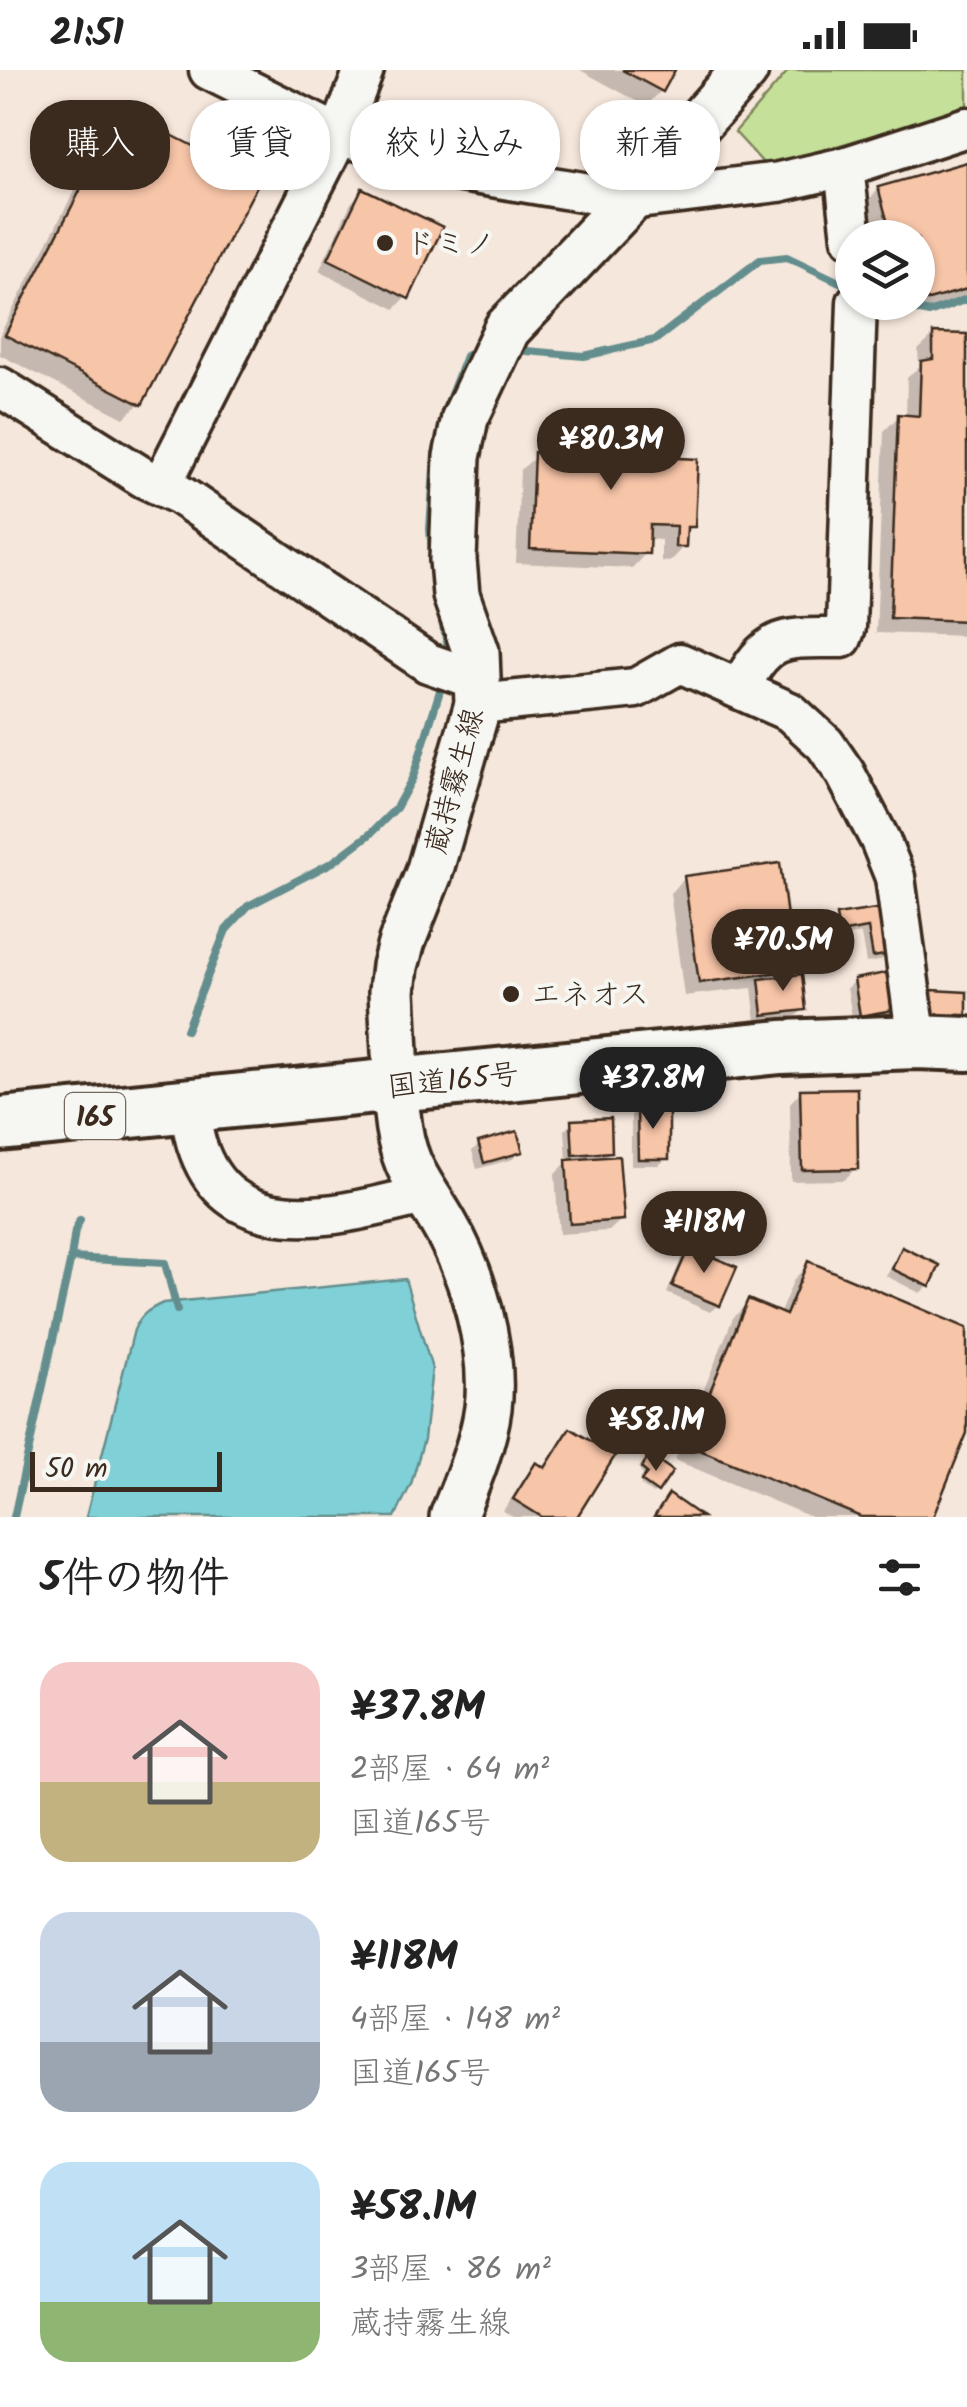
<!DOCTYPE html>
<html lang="ja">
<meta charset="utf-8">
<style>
:root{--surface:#fff;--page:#f2f2f2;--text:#222;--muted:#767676;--accent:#3b2a1e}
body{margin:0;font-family:Kalam,"Klee One",sans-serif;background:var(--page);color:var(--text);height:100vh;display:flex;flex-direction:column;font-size:38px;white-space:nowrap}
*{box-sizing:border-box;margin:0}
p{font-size:32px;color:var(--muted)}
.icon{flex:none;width:55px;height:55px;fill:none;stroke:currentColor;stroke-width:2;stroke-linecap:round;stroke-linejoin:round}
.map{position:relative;height:1447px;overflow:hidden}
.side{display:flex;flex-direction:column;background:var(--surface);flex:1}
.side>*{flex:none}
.guide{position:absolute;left:30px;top:30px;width:908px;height:90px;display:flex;gap:20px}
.tools{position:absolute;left:835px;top:150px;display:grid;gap:20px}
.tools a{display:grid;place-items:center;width:100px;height:100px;border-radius:50%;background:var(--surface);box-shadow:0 2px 8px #0004;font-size:50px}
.scale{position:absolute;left:30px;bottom:25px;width:192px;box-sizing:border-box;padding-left:10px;border:5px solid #3b2a1e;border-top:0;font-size:28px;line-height:35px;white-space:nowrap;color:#3b2a1e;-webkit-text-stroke:8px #f6f6f2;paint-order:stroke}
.price{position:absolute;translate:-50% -85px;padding:0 22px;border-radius:35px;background:var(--accent);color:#fff;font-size:32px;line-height:65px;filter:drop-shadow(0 2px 5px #0008)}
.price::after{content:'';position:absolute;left:50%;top:60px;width:30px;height:22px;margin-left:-15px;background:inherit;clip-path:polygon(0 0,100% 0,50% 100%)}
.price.selected{background:#222;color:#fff}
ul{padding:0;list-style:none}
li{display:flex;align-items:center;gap:30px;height:250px;padding:0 40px}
li span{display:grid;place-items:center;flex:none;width:280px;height:200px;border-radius:30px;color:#555}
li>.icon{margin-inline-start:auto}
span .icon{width:120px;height:120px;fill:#fffc;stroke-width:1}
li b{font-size:42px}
h2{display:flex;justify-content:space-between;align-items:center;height:120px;padding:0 40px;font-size:42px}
.chip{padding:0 35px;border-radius:40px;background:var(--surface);box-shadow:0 2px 8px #0004;font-size:35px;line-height:90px}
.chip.selected{background:var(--accent);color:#fff}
.status{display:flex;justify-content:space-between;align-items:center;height:70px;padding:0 50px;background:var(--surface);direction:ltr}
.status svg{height:28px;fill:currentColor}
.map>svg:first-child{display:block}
.green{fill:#c5e199;stroke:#80865c;stroke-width:2.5}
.water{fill:#80d1d7;stroke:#648e8d;stroke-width:2.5}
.shadow{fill:#0003}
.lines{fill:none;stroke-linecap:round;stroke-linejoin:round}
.stream{stroke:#648e8d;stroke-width:8}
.building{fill:#f7c5a8;stroke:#3b2a1e;stroke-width:2.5}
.minor-casing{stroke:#3b2a1e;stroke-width:45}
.major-casing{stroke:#3b2a1e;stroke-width:52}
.highway-casing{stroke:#3b2a1e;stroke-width:60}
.minor{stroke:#f6f6f2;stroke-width:38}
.major{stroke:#f6f6f2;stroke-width:45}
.highway{stroke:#f6f6f2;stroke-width:52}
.poi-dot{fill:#3b2a1e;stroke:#f6f6f2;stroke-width:4}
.labels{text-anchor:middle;stroke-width:8;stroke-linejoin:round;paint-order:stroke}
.shield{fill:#f6f6f2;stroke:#73675e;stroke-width:2.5}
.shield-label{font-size:28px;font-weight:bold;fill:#3b2a1e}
.poi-label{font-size:30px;fill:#3b2a1e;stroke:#f6f6f2;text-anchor:start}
.street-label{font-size:30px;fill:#3b2a1e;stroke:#f6f6f2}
</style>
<div class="status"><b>21:51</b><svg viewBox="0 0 49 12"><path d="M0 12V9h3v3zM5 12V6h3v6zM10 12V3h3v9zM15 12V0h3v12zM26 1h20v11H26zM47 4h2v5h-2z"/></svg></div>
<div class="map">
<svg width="967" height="1447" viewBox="0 0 967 1447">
<rect width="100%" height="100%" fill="#f6e7dc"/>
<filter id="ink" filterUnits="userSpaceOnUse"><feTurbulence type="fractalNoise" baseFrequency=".01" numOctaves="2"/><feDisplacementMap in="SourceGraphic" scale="20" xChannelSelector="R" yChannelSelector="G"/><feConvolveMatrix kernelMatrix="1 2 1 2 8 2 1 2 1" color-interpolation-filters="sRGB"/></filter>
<g filter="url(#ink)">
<path class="green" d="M789,0H967V39L766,96L735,62Z"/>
<path class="water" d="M405,1209L432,1299L424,1369L411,1414L395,1447H86L134,1260C141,1244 148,1240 163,1233Z"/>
<g class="shadow">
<path d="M580,0H673L661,21L646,36Z"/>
<path d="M122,43L140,333L124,348L0,285V264L107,58Z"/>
<path d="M967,94V229L896,249L892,232H918V168H874L864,134L879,119Z"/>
<path d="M363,121L406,227L395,239L319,201L351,133Z"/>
<path d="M934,265L967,266V566L876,563L884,361L899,346L906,347L907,308L919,297L918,280Z"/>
<path d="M554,365L677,391L693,456L684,464V476L669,492L661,491V470L647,469V482L632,498L516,493L520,400L538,385L539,380Z"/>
<path d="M685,808L791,899L782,909L804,939L796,946L756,951L752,918L684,926L670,823Z"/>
<path d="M881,841L887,883L880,891L866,893L861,864L832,869L830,855L837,848Z"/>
<path d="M855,911L895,939L888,946L853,952L847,918Z"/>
<path d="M801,1021L856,1098L844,1110L791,1111L790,1033Z"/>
<path d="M638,1038L667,1088L659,1095H631V1045Z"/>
<path d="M572,1053L610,1081L601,1090L621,1150L609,1161L559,1164L555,1104L567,1092L565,1060Z"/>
<path d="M479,1074L520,1081L513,1089L477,1099L472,1081Z"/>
<path d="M690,1180L718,1235L710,1242L667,1223L682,1187Z"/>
<path d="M903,1180L928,1216L920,1223L886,1206Z"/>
<path d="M809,1194L967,1260V1357L930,1447H811L675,1390L733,1248L748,1232L779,1245L794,1209Z"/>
<path d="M571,1361L574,1447H513L503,1441L525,1407L536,1395L542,1399Z"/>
<path d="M647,1391L656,1421L653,1424L640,1415L646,1407L640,1402Z"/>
</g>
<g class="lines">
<g class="stream">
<path d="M883,232L929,243L967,229"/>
<path d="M515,280L584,286L655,270L760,190L787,187L852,218"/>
<path d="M445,340L466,286L477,280"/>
<path d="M432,484L430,459L435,383"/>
<path d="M442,552L448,577L447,587"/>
<path d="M186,960L226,860L248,836L333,792L369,765L396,738L413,707L443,611"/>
<path d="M80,1150L75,1161L71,1188L165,1193L177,1240"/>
<path d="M14,1447L71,1188"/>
</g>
</g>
<g class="building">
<path d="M622,0H675L663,22Z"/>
<path d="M122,40L260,110L142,335L5,265Z"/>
<path d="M967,92V219L911,235V232H918V168H892L878,117Z"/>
<path d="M362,118L443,157L409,229L328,189Z"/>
<path d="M933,263L967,264V551L890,548L898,344L919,346L921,291L933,289Z"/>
<path d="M553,363L680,368V388L698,389L695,457H687L686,477H675L676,456L650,455L649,484L530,479L534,382L552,383Z"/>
<path d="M780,793L794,900L699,913L684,806Z"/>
<path d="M883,838L890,884L873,887L868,858L839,863L836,845Z"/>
<path d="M891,902L898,939L860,946L854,909Z"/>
<path d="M802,904L806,940L763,945L759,909Z"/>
<path d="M932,920L967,922V958L930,956Z"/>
<path d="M857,1018L858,1099L802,1100L800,1019Z"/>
<path d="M637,1035H669V1089H638Z"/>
<path d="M611,1048L612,1082L573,1085L571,1050Z"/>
<path d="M517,1061L523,1082L484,1093L478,1072Z"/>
<path d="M619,1086L624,1150L570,1154L566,1090Z"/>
<path d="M689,1177L737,1197L720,1236L672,1216Z"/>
<path d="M902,1177L940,1195L930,1217L892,1199Z"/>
<path d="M808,1191L967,1258V1363L933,1447H861L688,1375L748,1229L786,1245Z"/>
<path d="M570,1358L615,1386L577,1447H542L513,1429L536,1392L545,1398Z"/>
<path d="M650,1385L673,1401L658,1423L641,1411L647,1403L641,1398Z"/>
<path d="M669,1424L702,1447H654Z"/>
</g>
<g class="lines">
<defs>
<g id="minor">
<path d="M209,0L339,65L456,101L630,130L779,112L844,97L967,57"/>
<path d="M844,97L852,168"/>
<path d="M0,317L144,408L180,425L428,593L477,610"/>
<path d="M162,414L339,65L364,0"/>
<path d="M740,618C768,563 785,568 842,568L846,557L857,232"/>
<path d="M478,634L636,618L680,593L790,642L825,674L845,703L880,770L895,807L917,972"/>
<path d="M189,1037C192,1050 193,1063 197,1075C231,1180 347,1143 424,1125"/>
</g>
<g id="major">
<path d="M395,983L392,921L395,896L402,871L429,803L478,634L476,582L456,525L453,490L457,387L465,348L507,259L630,130L745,0"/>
<path d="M397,1044C402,1097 419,1111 444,1154C473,1203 495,1281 488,1338C483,1375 467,1412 453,1447"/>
</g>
<path id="highway" d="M0,1054L781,977L917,972L967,974"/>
</defs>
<use href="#minor" class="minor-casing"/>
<use href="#major" class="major-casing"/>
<use href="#highway" class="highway-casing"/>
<use href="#minor" class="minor"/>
<use href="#major" class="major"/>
<use href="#highway" class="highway"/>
</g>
</g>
<g class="poi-dot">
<circle cx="385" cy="173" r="10"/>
<circle cx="511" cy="924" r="10"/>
</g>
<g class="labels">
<rect class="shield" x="65" y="1023" width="60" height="46" rx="8"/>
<g class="shield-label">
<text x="95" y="1056">165</text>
</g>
<g class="poi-label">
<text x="405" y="183">ドミノ</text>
<text x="531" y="934">エネオス</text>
</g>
<g class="street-label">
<text transform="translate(454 711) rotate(-75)" y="10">蔵持霧生線</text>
<text transform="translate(453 1010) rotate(-6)" y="10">国道165号</text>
</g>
</g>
</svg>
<div class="tools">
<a><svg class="icon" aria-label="layers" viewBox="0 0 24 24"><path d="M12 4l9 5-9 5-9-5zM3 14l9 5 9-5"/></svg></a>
</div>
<div class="scale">50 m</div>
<b class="price" style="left:611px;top:423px">¥80.3M</b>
<b class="price" style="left:783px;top:924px">¥70.5M</b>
<b class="price selected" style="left:653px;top:1062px">¥37.8M</b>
<b class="price" style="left:704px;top:1206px">¥118M</b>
<b class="price" style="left:656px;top:1404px">¥58.1M</b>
<div class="guide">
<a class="chip selected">購入</a>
<a class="chip">賃貸</a>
<a class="chip">絞り込み</a>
<a class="chip">新着</a>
</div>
</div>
<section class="side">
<h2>5件の物件<svg class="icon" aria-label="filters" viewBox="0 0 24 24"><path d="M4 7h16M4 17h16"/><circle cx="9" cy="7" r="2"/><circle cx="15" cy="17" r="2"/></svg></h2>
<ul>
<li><span style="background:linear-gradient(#f6c9c9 60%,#c2b280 0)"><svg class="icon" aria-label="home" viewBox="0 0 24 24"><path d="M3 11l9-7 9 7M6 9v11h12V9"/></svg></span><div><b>¥37.8M</b><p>2部屋 · 64 m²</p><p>国道165号</p></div></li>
<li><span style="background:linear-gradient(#c9d6e8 65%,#9aa5b1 0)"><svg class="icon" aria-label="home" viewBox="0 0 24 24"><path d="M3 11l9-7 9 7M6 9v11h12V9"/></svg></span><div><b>¥118M</b><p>4部屋 · 148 m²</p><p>国道165号</p></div></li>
<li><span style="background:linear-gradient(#bfe0f5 70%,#8fb573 0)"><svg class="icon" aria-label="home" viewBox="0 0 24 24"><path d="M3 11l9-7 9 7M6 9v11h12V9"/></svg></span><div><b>¥58.1M</b><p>3部屋 · 86 m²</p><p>蔵持霧生線</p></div></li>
</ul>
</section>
